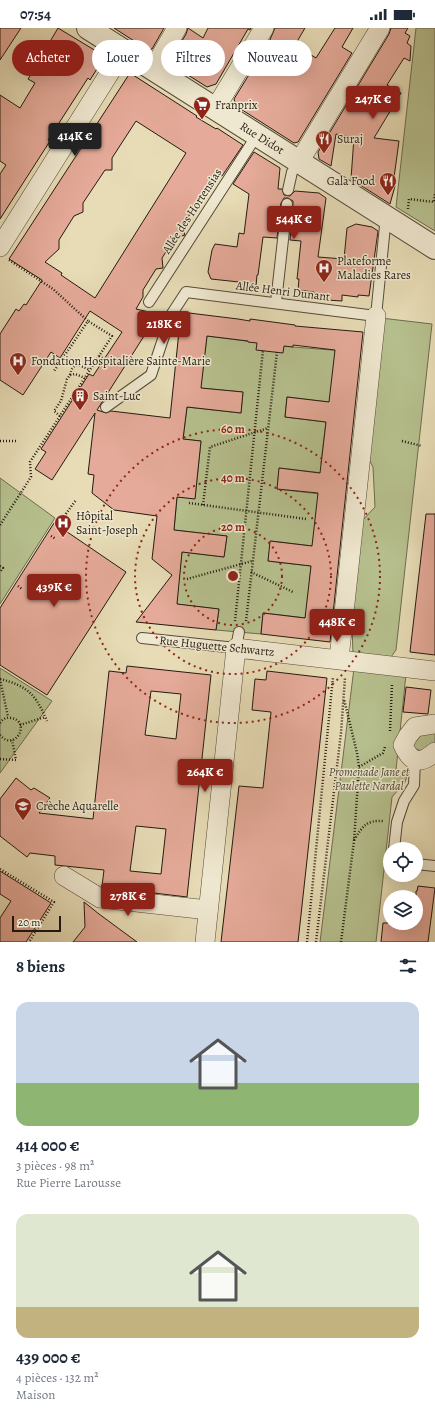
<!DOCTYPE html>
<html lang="fr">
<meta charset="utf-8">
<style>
:root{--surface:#fff;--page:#f6f6f7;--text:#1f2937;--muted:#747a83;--accent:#8f2418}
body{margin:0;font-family:Alegreya,serif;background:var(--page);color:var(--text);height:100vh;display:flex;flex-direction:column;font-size:15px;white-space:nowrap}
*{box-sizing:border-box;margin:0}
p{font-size:13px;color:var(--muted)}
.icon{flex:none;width:22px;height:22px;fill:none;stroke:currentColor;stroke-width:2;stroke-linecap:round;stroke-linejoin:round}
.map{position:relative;height:914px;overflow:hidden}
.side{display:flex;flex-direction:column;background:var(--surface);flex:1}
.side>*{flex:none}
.hud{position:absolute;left:12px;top:12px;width:411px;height:36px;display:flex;gap:8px}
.fabs{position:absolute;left:383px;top:814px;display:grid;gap:8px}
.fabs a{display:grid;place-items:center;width:40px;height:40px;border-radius:50%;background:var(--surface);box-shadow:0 4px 16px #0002;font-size:20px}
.scale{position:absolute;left:12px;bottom:10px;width:49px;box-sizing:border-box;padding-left:4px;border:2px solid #241a10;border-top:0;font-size:11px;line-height:14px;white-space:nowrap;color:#241a10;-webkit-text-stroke:3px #efe8d0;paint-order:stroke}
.price{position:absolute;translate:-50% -34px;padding:0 9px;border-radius:4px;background:var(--accent);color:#fff;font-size:13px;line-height:26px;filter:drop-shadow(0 1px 2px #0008)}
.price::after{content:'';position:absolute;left:50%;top:24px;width:12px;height:9px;margin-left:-6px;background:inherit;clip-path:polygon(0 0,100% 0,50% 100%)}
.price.selected{background:#222;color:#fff}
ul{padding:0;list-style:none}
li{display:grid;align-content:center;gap:8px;height:212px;padding:0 16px}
li span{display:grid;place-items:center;height:124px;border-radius:12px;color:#555}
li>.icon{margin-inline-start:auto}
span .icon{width:72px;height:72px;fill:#fffc;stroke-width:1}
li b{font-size:17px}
h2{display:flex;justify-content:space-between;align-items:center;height:48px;padding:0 16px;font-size:17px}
.pill{padding:0 14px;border-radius:18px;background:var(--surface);box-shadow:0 4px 16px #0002;font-size:14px;line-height:36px}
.pill.selected{background:var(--accent);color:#fff}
.status{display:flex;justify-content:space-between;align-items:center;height:28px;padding:0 20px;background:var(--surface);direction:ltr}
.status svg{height:11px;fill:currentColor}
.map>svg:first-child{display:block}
.green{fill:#b6c08e;stroke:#6d6d4f}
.building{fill:#e5aa99;stroke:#241a10;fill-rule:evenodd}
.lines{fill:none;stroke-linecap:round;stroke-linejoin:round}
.service-casing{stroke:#554a3a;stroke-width:12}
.minor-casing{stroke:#554a3a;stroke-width:20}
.tertiary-casing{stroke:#554a3a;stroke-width:24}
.path{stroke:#241a10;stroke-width:2.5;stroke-dasharray:1 2;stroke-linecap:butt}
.service{stroke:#efe8d0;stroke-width:10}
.minor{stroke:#efe8d0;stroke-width:19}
.tertiary{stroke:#efe8d0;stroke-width:22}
.ring{fill:none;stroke:#8f2418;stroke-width:2;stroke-dasharray:2 4}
.labels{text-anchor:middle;stroke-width:3;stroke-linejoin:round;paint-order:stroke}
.poi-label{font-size:12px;fill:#241a10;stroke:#efe8d0;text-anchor:start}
.street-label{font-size:12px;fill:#241a10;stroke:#efe8d0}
.park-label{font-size:12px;font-style:italic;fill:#504c36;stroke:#efe8d0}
.centre{fill:#8f2418;stroke:#efe8d0;stroke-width:2}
.ring-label{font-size:12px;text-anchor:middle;font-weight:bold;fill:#8f2418;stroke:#efe8d0;stroke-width:3;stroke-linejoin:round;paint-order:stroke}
</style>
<div class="status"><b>07:54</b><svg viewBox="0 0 49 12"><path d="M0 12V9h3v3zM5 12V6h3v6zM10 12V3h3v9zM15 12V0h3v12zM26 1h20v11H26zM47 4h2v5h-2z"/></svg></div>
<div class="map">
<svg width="435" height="914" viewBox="0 0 435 914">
<rect width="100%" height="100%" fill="#e7dcb6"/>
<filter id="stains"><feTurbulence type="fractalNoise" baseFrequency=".005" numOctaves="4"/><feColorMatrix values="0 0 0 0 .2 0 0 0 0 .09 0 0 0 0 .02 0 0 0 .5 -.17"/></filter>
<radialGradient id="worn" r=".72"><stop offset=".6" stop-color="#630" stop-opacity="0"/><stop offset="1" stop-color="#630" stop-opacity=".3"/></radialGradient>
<g class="green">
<path d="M416,0H435V203L396,179Z"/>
<path d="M381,290L432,296L396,622L391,629L353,626L352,599L359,496L375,479L373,439L365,424Z"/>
<path d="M207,308L293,319L344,323L329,374L287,369L285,389L326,394L321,435L323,445L279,440L277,461L320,466L313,518L271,513L268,533L311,538L306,590L263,585L261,606L216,602L219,581L176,576L182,524L224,529L227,508L174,502L177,469L195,470L201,413L183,411L187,379L241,385L243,364L200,360Z"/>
<path d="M0,450L55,490L0,576Z"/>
<path d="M0,640L52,673L0,745Z"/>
<path d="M354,640L406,646L396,742L403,744L407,748L405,754L392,769L376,914H320Z"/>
<path d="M420,705H435V714C428,721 422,726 413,719L415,709Z"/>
</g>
<g class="building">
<path d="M0,0H21L0,32Z"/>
<path d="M58,0L101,26L102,33L90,52L88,50L48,112L50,113L0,191V146L6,137L0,133V67L20,80L35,55L28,51L46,23L45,22Z"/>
<path d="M114,0H164L152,21L148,22Z"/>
<path d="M188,0L203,10L208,0H251L250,2L248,1L216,56L207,59L169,35L186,6Z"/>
<path d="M275,0H305L295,17L316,30L335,0H353L342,19L352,25L298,114L294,115L236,78L234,71L269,14Z"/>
<path d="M391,0H408L405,5L410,8L407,15L411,18L410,33L404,30L387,57L401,65L374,110L399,113L393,157L395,158L390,176L351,151L354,109L336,106L331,138L319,131L318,124L389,6Z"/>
<path d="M130,45L197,88L196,89L216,101L217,100L243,117L222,148L217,145L211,163L203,165L182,199L185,207L175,210L162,230L163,240L156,241L143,262V269L136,281L158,286L97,382L106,385L111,383L170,390L181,284L238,291L250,293V291L295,297V298L363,304L330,614L261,606L263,585L305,590L311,538L268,533L270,513L312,518L318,465L277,461L279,440L320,445L326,394L285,389L287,369L329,374L335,322L293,317V319L284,318L283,325L256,322L257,315L248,314V313L207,308L201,360L243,364L241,385L187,379L183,411L201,413L195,471L177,469L174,502L227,508L224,529L182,524L177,576L219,581L216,602L136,594L172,547L152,531L157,488L114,482L92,465L94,447L88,446L95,385L52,452L35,441L46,424L41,421L89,346L93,348L122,304L90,283L60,330L51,324L23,367L0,352V306L16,281L19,283L24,276L26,277L42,252L9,231ZM136,93L186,125L95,270L61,247L62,245L45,234L59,221V212L74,188L83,184V175L105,142H112V130Z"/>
<path d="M254,124L280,140L278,161H282L284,167L290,168L295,163L319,165L326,170L318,229L344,231L347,200L356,196L372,199L378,203L369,268L358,267V269L342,267V273L313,271L314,264L298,262L299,251H297L301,213L290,212L293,176V173L288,170H284L281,175L277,210L263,209L258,247H257L256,258L239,256V254L211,251L208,244L212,222L215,216L237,219L239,205L244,206L249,166L233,156Z"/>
<path d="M426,486H435V627L410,624Z"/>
<path d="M54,495L126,544L47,667L0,637V580Z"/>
<path d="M127,638L211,647L187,869L104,859L102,858L104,842L55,837V828L30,825L27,829L0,808V771L16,750L31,762L34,760L50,770L39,785L93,791L109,643L126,645ZM151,663L181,666L176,711L145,707ZM136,798L166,801L161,846L130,843Z"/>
<path d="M267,643L327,650L298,914H221L239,758L263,760L271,684L252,682L255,651L266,652Z"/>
<path d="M406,659L431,662L428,686L403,684Z"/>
<path d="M0,843L51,875L26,914H0V890L11,873L0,866Z"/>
<path d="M418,858L435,860L428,914H381L383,895H416V863H417Z"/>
<path d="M84,874L99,886L137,914H73L85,899Z"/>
</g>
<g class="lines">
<defs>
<g id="service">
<path d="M288,162L292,144L299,134"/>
<path d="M149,274L257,107"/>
<path d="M276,274L287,176"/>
<path d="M106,379L151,347L171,287L186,264L376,288L386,188"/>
<path d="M142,610L236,620L239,604"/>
<path d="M394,821L397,794L404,773L414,757L415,732"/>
<path d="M416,836L435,838"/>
</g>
<g id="minor">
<path d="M153,41L177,0"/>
<path d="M215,81L264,0"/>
<path d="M299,134L380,0"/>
<path d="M0,219L124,22"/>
<path d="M339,631L376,288"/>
<path d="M435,696L415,699L408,708L403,717C411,735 420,737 435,724"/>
<path d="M64,848L100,870L208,882"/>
<path d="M205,914L236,620L435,643"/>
</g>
<path id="tertiary" d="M88,0L435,220"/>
</defs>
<use href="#service" class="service-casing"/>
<use href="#minor" class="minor-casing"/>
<use href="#tertiary" class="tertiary-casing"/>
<g class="path">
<path d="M408,181L409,171L434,174L435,165"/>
<path d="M9,232L53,261L88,293L54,343"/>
<path d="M99,328L104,331"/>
<path d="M70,347C73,333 79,337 90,342"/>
<path d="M60,388L54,383L61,373L67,351L70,347L75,346L85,350"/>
<path d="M0,413H18"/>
<path d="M402,413L422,418"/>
<path d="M189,475L306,491"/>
<path d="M203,477L210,419L268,400"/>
<path d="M0,497L31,449L30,434L112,308L88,293"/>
<path d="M57,498L76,472"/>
<path d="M51,508L56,511"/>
<path d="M0,538L3,540L0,544"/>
<path d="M251,544L293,564"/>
<path d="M187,551L252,533"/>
<path d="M18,558L22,561"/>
<path d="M235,593L263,322"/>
<path d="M246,593L277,324"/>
<path d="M0,651C28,658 36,667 47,693"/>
<path d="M0,651L8,689"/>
<path d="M0,695C3,691 6,689 11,690C32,693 15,725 0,707"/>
<path d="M20,697L45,689"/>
<path d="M390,703L392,656"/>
<path d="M0,731L16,732L12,712"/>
<path d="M359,739L383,725L385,719"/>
<path d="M354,812C363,798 366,792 384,793"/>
<path d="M0,841L54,874L29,914"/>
<path d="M307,914L333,649"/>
<path d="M316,914L341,705L345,650"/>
<path d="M341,914L354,813L359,739L357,725L344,671"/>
</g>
<use href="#service" class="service"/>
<use href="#minor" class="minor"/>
<use href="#tertiary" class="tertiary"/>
</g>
<g class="ring">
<circle cx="233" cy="548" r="49"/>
<circle cx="233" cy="548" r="98"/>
<circle cx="233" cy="548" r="147"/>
</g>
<defs>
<symbol id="supermarket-pin" viewBox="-11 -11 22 30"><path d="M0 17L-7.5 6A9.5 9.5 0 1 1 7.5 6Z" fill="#8f2418" stroke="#efe8d0"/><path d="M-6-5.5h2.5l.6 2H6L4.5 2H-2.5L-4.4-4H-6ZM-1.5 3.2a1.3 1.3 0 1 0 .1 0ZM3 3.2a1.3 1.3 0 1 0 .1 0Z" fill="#fff"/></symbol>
<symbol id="restaurant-pin" viewBox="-11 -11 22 30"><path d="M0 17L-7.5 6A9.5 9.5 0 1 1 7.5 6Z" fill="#8f2418" stroke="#efe8d0"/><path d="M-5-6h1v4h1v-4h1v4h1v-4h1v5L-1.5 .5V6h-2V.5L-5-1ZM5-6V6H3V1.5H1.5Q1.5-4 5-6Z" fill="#fff"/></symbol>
<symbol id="hospital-pin" viewBox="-11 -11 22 30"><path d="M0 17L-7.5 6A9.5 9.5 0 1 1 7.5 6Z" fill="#8f2418" stroke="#efe8d0"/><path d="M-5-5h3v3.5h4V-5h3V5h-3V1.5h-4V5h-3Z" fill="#fff"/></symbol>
<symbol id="building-pin" viewBox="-11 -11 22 30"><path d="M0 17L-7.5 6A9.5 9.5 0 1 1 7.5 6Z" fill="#8f2418" stroke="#efe8d0"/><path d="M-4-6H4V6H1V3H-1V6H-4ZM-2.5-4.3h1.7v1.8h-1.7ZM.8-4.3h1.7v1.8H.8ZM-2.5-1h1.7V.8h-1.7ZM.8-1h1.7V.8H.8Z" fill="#fff"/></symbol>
<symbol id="school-pin" viewBox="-11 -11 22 30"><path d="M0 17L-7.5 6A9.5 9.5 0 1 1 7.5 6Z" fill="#8f2418" stroke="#efe8d0"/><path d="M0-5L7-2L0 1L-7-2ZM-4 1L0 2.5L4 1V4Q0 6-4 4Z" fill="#fff"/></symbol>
</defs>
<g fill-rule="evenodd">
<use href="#supermarket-pin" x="192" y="67" width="20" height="27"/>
<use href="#restaurant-pin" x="314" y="101" width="20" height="27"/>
<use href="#restaurant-pin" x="378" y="143" width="20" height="27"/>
<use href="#hospital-pin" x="314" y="230" width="20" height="27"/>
<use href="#hospital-pin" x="8" y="323" width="20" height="27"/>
<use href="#building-pin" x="70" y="358" width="20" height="27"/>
<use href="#hospital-pin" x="53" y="485" width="20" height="27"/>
<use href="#school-pin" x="13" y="768" width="20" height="27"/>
</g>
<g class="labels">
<g class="poi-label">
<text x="215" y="81">Franprix</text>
<text x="337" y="115">Suraj</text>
<text x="375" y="157" text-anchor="end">Gala Food</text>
<text x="337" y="237">Plateforme<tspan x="337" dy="14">Maladies Rares</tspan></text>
<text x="31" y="337">Fondation Hospitalière Sainte-Marie</text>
<text x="93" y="372">Saint-Luc</text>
<text x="76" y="492">Hôpital<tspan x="76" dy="14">Saint-Joseph</tspan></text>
<text x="36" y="782">Crèche Aquarelle</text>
</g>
<g class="street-label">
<text transform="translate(262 110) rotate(32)" y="4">Rue Didot</text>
<text transform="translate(192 183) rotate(-57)" y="4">Allée des Hortensias</text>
<text transform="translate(283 263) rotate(7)" y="4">Allée Henri Dunant</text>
<text transform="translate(217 618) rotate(6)" y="4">Rue Huguette Schwartz</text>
</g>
<g class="park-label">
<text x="369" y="748">Promenade Jane et<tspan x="369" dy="14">Paulette Nardal</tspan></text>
</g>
</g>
<circle cx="233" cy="548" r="6" class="centre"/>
<g class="ring-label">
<text x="233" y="405">60 m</text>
<text x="233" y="454">40 m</text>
<text x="233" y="503">20 m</text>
</g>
<rect width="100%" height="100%" filter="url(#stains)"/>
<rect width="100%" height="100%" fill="url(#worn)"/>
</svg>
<div class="fabs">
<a><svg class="icon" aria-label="locate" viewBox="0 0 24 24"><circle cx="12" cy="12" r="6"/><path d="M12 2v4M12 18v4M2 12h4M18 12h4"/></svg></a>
<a><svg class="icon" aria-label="layers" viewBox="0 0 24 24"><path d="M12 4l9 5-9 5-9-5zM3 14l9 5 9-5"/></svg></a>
</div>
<div class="scale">20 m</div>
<b class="price" style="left:373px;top:92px">247K €</b>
<b class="price selected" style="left:75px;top:129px">414K €</b>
<b class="price" style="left:294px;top:212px">544K €</b>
<b class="price" style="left:164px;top:317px">218K €</b>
<b class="price" style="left:54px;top:580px">439K €</b>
<b class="price" style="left:337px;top:615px">448K €</b>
<b class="price" style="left:205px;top:765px">264K €</b>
<b class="price" style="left:128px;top:889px">278K €</b>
<div class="hud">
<a class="pill selected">Acheter</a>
<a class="pill">Louer</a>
<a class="pill">Filtres</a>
<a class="pill">Nouveau</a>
</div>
</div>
<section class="side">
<h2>8 biens<svg class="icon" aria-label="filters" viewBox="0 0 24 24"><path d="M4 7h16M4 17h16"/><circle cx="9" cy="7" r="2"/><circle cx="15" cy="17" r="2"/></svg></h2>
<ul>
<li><span style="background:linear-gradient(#c9d6e8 65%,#8fb573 0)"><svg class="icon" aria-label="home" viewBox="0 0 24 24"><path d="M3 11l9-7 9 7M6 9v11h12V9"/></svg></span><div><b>414 000 €</b><p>3 pièces · 98 m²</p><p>Rue Pierre Larousse</p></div></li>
<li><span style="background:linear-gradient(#dfe7d0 75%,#c2b280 0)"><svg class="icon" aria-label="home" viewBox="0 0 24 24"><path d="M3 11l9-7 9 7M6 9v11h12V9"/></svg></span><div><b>439 000 €</b><p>4 pièces · 132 m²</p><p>Maison</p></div></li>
</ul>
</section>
